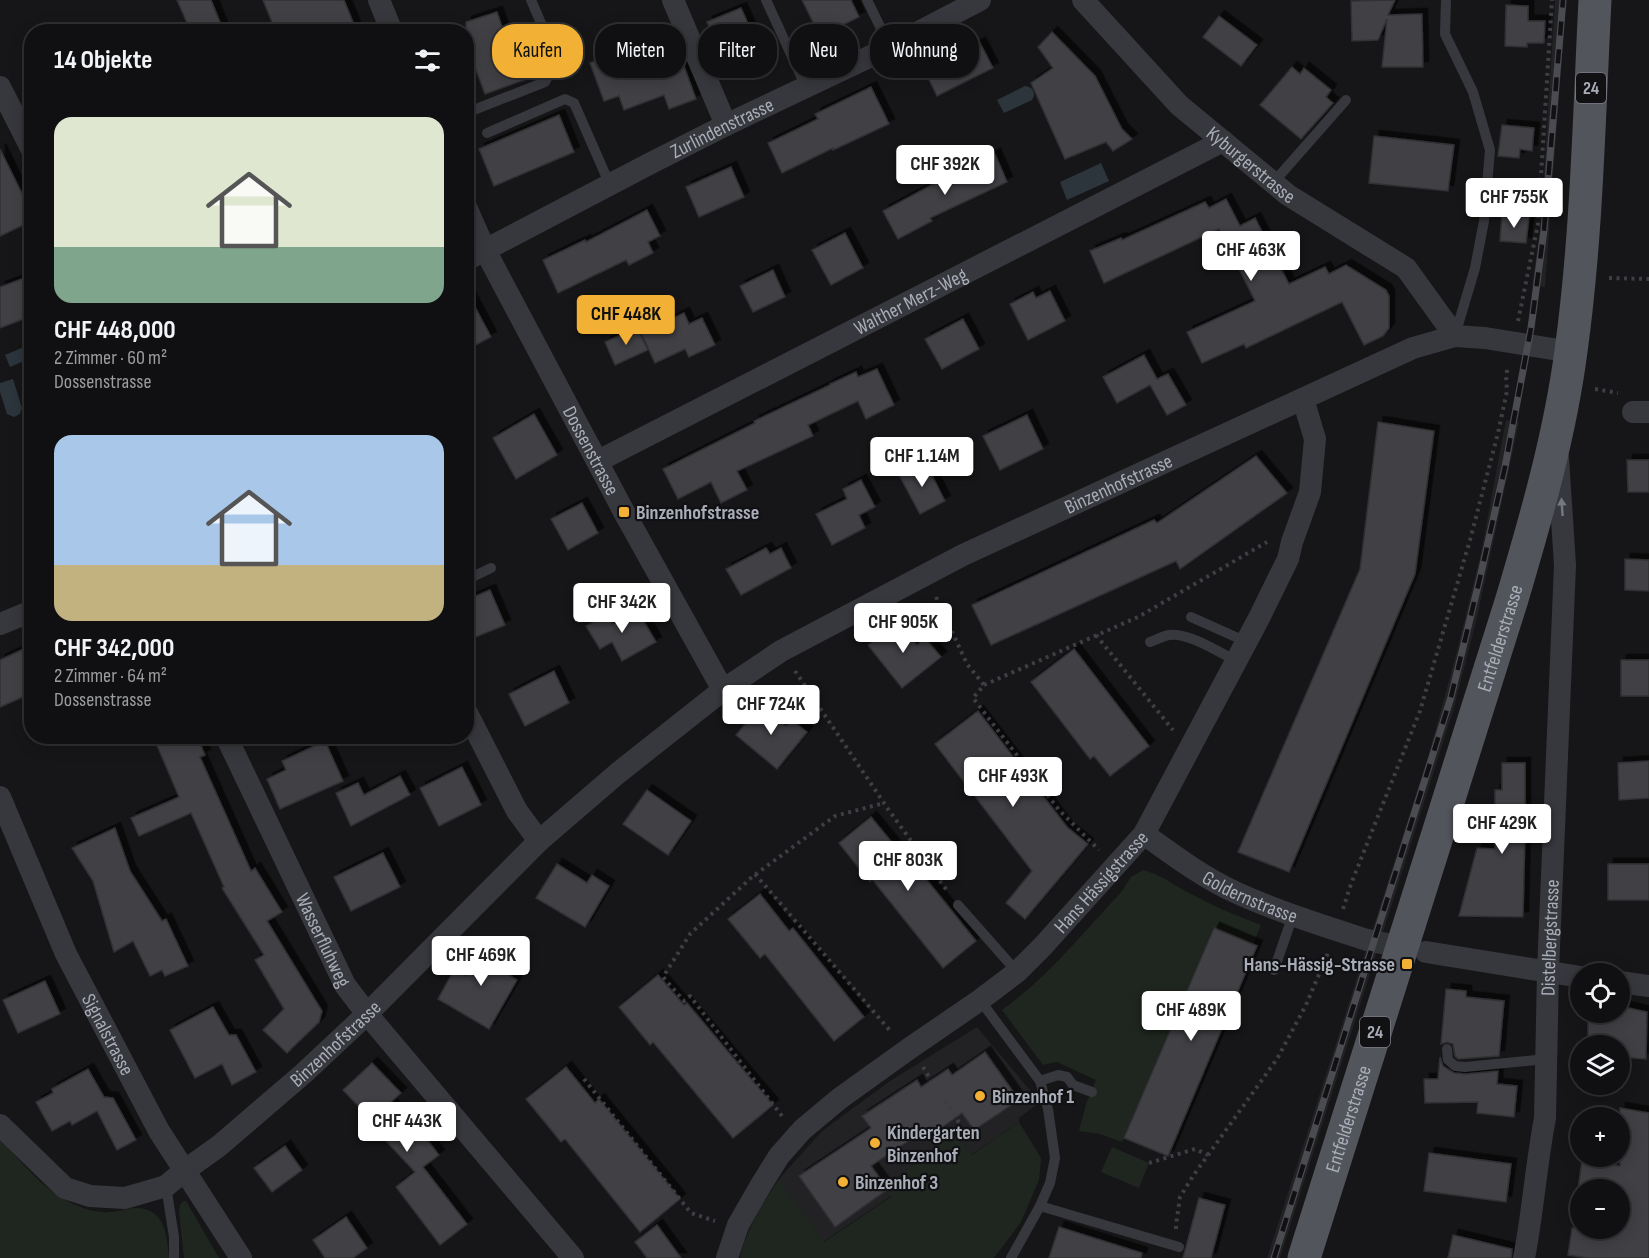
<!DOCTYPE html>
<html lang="de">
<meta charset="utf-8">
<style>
:root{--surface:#101012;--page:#1e1e20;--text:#f1f3f6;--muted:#9c9d9f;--line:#303032;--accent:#f2b134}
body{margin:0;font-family:"Sofia Sans Condensed",sans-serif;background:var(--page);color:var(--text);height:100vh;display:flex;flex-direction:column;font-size:22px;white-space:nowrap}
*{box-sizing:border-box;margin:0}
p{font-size:20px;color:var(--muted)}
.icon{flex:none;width:33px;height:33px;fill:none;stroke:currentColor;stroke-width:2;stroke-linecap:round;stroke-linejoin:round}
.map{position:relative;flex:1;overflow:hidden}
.sheet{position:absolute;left:24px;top:24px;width:450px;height:720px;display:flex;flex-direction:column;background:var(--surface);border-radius:24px;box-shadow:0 3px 15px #0003,0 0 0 2px var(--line)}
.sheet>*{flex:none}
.top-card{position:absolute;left:492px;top:24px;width:570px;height:54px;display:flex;gap:12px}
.controls{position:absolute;left:1570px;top:963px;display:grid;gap:12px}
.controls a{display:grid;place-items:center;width:60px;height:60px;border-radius:50%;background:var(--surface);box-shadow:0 3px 15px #0003,0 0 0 2px var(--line);font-size:30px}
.price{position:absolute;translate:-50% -51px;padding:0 14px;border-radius:6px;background:#fff;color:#222;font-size:20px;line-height:39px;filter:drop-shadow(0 2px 3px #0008)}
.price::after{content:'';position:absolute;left:50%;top:36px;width:18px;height:14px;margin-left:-9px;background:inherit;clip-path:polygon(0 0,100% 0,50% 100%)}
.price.on{background:var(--accent);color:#111}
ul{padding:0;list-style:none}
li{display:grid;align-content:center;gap:12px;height:318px;padding:0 30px}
li span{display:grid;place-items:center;height:186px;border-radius:18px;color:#555}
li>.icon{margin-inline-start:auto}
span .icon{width:108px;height:108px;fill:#fffc;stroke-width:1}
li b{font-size:26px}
h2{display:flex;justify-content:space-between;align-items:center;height:72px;padding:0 30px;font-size:26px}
.tag{padding:0 21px;border-radius:24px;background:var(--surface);box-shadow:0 3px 15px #0003,0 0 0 2px var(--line);font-size:21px;line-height:54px}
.tag.on{background:var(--accent);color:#111}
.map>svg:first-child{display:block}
.built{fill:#222225}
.green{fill:#1e261f}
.water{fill:#2c353c}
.building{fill:#404145;stroke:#303034;stroke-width:1.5;filter:url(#shadow)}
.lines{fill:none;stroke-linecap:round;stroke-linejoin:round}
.street-tunnel{stroke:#333438;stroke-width:22;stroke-dasharray:22 11;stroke-linecap:butt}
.path{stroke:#3d3f44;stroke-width:4;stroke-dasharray:3 4.5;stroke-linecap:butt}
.lane{stroke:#37383d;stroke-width:10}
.street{stroke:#37383d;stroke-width:22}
.primary{stroke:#53555c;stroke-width:33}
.rail-casing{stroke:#4a4c52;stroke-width:7}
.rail{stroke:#111113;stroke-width:4.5;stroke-dasharray:14;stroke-linecap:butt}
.oneway{fill:#757881}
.poi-dot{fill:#f2b134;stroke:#111113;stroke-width:2}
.labels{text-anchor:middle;stroke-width:4.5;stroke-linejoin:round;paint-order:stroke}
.shield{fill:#111113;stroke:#7b7e86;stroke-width:1.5}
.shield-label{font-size:18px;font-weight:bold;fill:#a8adb8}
.street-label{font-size:20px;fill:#a8adb8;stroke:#111113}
.poi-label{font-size:20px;font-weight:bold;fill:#a8adb8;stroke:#111113;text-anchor:start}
</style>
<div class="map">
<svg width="1649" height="1258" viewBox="0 0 1649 1258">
<defs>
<filter id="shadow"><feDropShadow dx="5.5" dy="-5.5" stdDeviation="0" flood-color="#0009"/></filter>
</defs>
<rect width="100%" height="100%" fill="#161618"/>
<g class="built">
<path d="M1555,0H1566L1545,287L1532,286L1541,223Z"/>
<path d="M1506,420L1519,422L1476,622L1453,711L1280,1258H1267L1429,754L1456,655L1481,553Z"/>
<path d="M977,1027L1040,1102L1019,1118V1122L971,1155L954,1130L891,1196L823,1242L779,1179L822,1131L890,1081Z"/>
</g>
<g class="green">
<path d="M1143,870C1161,874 1176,887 1193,895C1215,907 1238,916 1261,925L1253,944L1213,928L1122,1142L1100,1134L1079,1131L1086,1104L1096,1080L1057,1062L1043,1065L1002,1010C1048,977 1084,932 1122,891L1131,877Z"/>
<path d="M1019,1122L1041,1158L1039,1180L1021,1222L994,1258H740C746,1229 763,1203 779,1179L824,1242L891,1197L888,1189L894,1181L954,1130L972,1155Z"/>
<path d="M0,1139C19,1159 43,1189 67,1201C79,1207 90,1211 102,1212C114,1213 124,1209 134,1208C165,1207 167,1235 169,1258H0Z"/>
<path d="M1112,1147L1149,1163L1139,1188L1101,1172Z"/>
<path d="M183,1201H186L219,1258H184L179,1212L180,1205Z"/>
</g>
<g class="water">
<path d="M1025,86C1031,87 1034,89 1034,96L1032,100L1004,113L997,100Z"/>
<path d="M1101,163L1109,181L1067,200L1060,182Z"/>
<path d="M31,344V358L10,367L5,355Z"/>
<path d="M13,379L22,408L20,414L14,417L7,414L0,392V383Z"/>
</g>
<g class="building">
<path d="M177,0H211L224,32H191Z"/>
<path d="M263,0H344L357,32H276Z"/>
<path d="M802,0H851L859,17L820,36Z"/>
<path d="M1395,0L1388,15L1422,14L1423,67H1382L1387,19L1378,40L1352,41L1351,1Z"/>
<path d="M1506,5L1528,6V21H1545L1544,43H1527V47L1505,46Z"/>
<path d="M741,8L763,56L729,71L707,22Z"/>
<path d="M497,12L509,47L522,42L535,76L485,94L475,67L466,70V22Z"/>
<path d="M1219,16L1257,45L1241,66L1203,37Z"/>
<path d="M1052,32L1095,76L1122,129L1132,139L1113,151L1106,142L1065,159L1031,83L1053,68L1038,47Z"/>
<path d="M980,43L993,68L937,96L925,71Z"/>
<path d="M677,47L696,99L669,109L664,95L624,110L619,96L604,101L590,63L631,48L635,61Z"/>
<path d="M1292,67L1300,74L1304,68L1331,90L1326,97L1333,103L1301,139L1260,105Z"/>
<path d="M871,87L889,124L833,150V148L782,173L768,143L818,119L815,114Z"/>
<path d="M559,115L574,152L494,186L479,149Z"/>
<path d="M1502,125L1534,128L1532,151L1520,149L1519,158L1498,156Z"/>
<path d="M1374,136L1454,145L1448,191L1369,183Z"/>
<path d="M0,149L32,214V221L0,236Z"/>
<path d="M995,154L1007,182L930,218L932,221L898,239L883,211L956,172Z"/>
<path d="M731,167L744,197L699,217L686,187Z"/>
<path d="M1226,199L1240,226L1255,218L1289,284L1325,267L1329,274L1346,265L1386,290L1389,296V328L1383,336L1364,345L1342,302L1246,348L1244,344L1202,363L1187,332L1255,301L1219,229L1104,283L1090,251L1121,238L1122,240L1205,202L1209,208Z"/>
<path d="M647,210L660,236L648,242L653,253L629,265L626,260L558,293L543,260L585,240L586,242Z"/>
<path d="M1502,215L1529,217L1526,243L1500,241Z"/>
<path d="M845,233L863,268L831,285L812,250Z"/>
<path d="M773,270L785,297L753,312L740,286Z"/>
<path d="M32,275V316L0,328V287Z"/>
<path d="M466,290L491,337L466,350Z"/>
<path d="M1050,291L1065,321L1028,340L1010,304L1033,292L1036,298Z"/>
<path d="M684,313L689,324L702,318L715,345L689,357L685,349L655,363L641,333Z"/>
<path d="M963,319L979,349L942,369L925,339Z"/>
<path d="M637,328L648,350L615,365L605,342Z"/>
<path d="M1144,355L1157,379L1168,374L1186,405L1167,415L1150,385L1117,403L1103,377Z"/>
<path d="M877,369L894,405L866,419L858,401L808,425L813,436L737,471L747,490L721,503L711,482L678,499L663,469L755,423L754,421L830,385V384L856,372L858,377Z"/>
<path d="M534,414L557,455L516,479L493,438Z"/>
<path d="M1027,415L1043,449L1000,470L983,436Z"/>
<path d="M1378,422L1434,431L1415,574L1289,872L1238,852L1360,569Z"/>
<path d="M1256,456L1287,493L1180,569L1176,561L991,645L972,605L1154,520L1157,523Z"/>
<path d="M1627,460H1649V492H1628Z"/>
<path d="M925,462L945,501L920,514L899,475Z"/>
<path d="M861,480L875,507L859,515L865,528L832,545L816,514L847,499L843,489Z"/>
<path d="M582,503L598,533L568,550L551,519Z"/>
<path d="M766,548L770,554L781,548L791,568L741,595L726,569Z"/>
<path d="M1625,559L1649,560V591L1625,590Z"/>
<path d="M490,590L505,625L466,641V600Z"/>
<path d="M637,610L656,642L622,661L612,642L600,649L586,626L607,614L612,624Z"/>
<path d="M897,621L917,645L925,638L941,657L902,688L868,645Z"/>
<path d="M32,645V693L0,707V660Z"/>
<path d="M1074,649L1149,746L1110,776L1094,756L1090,759L1031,682Z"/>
<rect x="1621" y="660" width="28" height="36"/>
<path d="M554,671L569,703L525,726L509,694Z"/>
<path d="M761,705L786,726L792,720L807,732L777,769L736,735Z"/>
<path d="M978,711L1067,827L1088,844L1025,919L1006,903L1032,871L935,744Z"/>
<path d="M153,736H197L205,755L200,757L251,871L255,868L282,912L267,921L322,1011L319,1022L287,1053L263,1030L284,1009L255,960L264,955L222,888L224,887L191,813L139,836L131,818L179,797Z"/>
<path d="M325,741L343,781L280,809L267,779L286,770L282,761Z"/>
<path d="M1649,761V798L1619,800L1618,763Z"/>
<path d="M1502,763H1525V832L1523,917L1459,916L1477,848L1495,849V790H1502Z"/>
<path d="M462,767L481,805L439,826L420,788Z"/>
<path d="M400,776L410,795L351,826L336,793L358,783L364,795Z"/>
<path d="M647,790L691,821L668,855L623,824Z"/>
<path d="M871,817L899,851L902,849L976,941L943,968L872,879L870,882L839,843Z"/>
<path d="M115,828L130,871L162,921L166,919L188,966L165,976L162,970L150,976L133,941L114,952L93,881L72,848Z"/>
<path d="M383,853L400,887L351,911L334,877Z"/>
<path d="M557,864L587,883L592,875L609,886L585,927L536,898Z"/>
<rect x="1608" y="864" width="41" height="36"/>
<path d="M760,894L789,931L793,928L864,1017L834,1041L765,954L760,958L728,919Z"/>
<path d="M1214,928L1257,946L1168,1156L1124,1138Z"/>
<path d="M485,944L514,961L507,974L517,980L489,1029L438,999L454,970L466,976Z"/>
<path d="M658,975L684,1005L687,1003L773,1105L733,1138L653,1042L650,1045L619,1007Z"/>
<path d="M45,981L60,1014L18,1033L3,1000Z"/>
<path d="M1446,989L1466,991V997L1504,1001L1499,1056L1458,1059L1455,1056L1453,1044L1447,1042L1441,1044Z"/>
<path d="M1620,1006L1647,1012L1646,1059L1620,1057V1046H1588V1012H1620Z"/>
<path d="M213,1007L229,1035H236L256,1072L232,1085L222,1064L195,1078L170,1030Z"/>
<path d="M985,1052L1019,1100L974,1130L962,1113L926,1139L922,1132L871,1166L888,1189L835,1227L799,1176L871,1128L862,1116L917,1080L921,1087L948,1069L952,1075Z"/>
<path d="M1440,1057L1443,1066L1454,1073L1466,1074L1498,1071L1497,1084L1517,1086L1514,1117L1477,1113L1478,1102L1425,1103L1424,1079H1438Z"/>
<path d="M372,1063L401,1093L390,1103L429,1142L439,1155L423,1167L467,1224L440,1245L396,1187L415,1172L385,1140L388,1137L343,1090Z"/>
<path d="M566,1067L595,1103L599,1099L680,1199L640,1232L565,1139L561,1142L526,1099Z"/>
<path d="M88,1069L104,1097L113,1098L136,1140L117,1150L97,1111L72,1125L70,1121L52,1131L36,1102L53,1093L52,1089Z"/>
<path d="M1620,1108L1649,1113V1258H1588L1568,1255L1572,1228H1620V1190H1578L1582,1160L1620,1166Z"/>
<path d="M285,1146L302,1170L272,1192L254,1168Z"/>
<path d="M1429,1153L1511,1164L1506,1202L1424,1191Z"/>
<path d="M1199,1198L1225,1205L1211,1258H1183Z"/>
<path d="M346,1217L367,1248L353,1258H325L313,1240Z"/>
<path d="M657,1225L681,1258H647L635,1242Z"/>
<path d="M1059,1227L1142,1253L1141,1258H1049Z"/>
<path d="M1453,1235L1512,1249L1511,1258H1448Z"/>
</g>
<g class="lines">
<path class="street-tunnel" d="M1367,940L1416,950"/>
<g class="path">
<path d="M1609,278L1649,279"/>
<path d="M1518,321L1538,224L1552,0"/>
<path d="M1595,389L1618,393"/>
<path d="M936,597L967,664L984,685L973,698L1059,810L1099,850"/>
<path d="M1096,635L1173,730"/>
<path d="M795,671L888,809L948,892"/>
<path d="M984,685L1138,617L1267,542"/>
<path d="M755,874L892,1033"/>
<path d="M1343,909L1351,884L1420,711L1470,540L1498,433L1507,391L1506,376L1508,366"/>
<path d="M923,1067L931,1080"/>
<path d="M584,1079L691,1213L715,1221"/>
<path d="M945,1101L960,1124"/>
<path d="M782,1116L690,996L684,1001L663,977L690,934L752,877L835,816L884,803"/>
<path d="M1149,1163L1195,1149L1208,1155"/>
<path d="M1176,1229V1225L1180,1197L1193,1176L1277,1059L1306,1005L1328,953"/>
</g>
<g class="lane">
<path d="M766,0L806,87"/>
<path d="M867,0L890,47"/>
<path d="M1446,0L1445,34L1473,92L1490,150L1484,221L1475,268L1455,335"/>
<path d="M466,113L545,82L557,60L531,0"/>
<path d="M487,133L565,99L574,103L610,185"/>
<path d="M1273,183L1346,100"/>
<path d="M466,580L491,568"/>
<path d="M1191,617L1247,642"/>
<path d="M1150,642C1156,640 1163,636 1169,635C1188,632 1219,652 1236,661"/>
<path d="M958,905L1017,972"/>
<path d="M1274,970L1293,915"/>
<path d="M980,1000L1040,1081L1048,1109L1055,1158L1050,1183L1040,1206L1011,1258"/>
<path d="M1447,1049L1448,1060L1455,1066L1465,1067L1546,1059"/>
<path d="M1040,1081L1058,1075L1067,1077L1073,1085L1092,1092"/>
<path d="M166,1186L174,1237V1258"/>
<path d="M1040,1206L1179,1247"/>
</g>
<g class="street">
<path d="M379,0L392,32"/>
<path d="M673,0L726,125"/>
<path id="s1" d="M1083,0L1179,105L1288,195L1406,268L1455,336"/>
<path d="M0,87L32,150"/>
<path id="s2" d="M466,207L485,250L624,512L723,690"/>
<path id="s3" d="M466,260L651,163L726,125L890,47L980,0"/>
<path d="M1633,412H1649"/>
<path id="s4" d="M598,461L1223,141"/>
<path d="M0,624L32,611"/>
<path d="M466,711L517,811L539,841"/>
<path id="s5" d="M226,736L345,985L367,1014L573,1258"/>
<path id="s6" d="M0,797L66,954L159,1131L241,1258"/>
<path id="s7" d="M1144,834C1173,855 1204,878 1237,893C1279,912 1324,926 1367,940"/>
<path d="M1426,952L1581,977"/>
<path d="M1620,982L1649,986"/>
<path id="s8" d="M0,1125L65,1188L90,1196L125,1198L166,1186L184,1171L219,1146L304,1073L367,1014L539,841L618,773L723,690L781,651L963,555L1413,348L1455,336L1485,338L1571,352"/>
<path id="s9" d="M727,1258L738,1225L761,1185L779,1156L802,1130L839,1099L910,1048L980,1000L1017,972L1043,946L1144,834L1258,620L1288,559L1292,542L1310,492L1315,439L1303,399"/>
<path id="s10" d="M1524,1258C1533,1212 1536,1165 1545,1118L1548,971L1565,565L1558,458"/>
</g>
<path class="primary" id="s11" d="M1304,1258L1512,599C1536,518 1560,435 1571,351C1587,235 1589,117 1595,0"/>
<defs>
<path id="rail" d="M1274,1258L1451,697L1479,582L1505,467L1531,328L1544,230L1563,0"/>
</defs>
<use href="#rail" class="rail-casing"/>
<use href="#rail" class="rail"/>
</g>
<defs><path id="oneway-solid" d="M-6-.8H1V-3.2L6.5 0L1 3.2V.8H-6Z" transform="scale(1.5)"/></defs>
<use class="oneway" href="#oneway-solid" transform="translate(1562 507) rotate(-94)"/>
<g class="poi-dot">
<rect x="618" y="506" width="12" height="12" rx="3"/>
<rect x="1401" y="958" width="12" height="12" rx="3"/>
<circle cx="980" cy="1096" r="6"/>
<circle cx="875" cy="1143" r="6"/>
<circle cx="843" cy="1182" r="6"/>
</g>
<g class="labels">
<g class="shield">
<rect x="1576" y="73" width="30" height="30" rx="4.5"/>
<rect x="1360" y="1017" width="30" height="30" rx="4.5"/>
</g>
<g class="shield-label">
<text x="1591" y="94">24</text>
<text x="1375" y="1038">24</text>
</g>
<g class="street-label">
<text dy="7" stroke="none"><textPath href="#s3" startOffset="288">Zurlindenstrasse</textPath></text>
<text dy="7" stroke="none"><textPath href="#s1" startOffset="236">Kyburgerstrasse</textPath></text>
<text dy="7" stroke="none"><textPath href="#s4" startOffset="351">Walther Merz-Weg</textPath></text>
<text dy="7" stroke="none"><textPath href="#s2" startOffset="274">Dossenstrasse</textPath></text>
<text dy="7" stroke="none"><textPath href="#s8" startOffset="1388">Binzenhofstrasse</textPath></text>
<text dy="7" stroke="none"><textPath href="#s11" startOffset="650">Entfelderstrasse</textPath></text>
<text dy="7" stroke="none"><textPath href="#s9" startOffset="540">Hans Hässigstrasse</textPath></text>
<text dy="7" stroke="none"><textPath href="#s7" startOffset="124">Goldernstrasse</textPath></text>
<text dy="7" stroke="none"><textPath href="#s10" startOffset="322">Distelbergstrasse</textPath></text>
<text dy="7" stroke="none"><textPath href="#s5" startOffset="226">Wasserfluhweg</textPath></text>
<text dy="7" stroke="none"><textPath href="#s6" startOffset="261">Signalstrasse</textPath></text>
<text dy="7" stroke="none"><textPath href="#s8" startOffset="416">Binzenhofstrasse</textPath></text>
<text dy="7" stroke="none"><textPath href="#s11" startOffset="146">Entfelderstrasse</textPath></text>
</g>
<g class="poi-label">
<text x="636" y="519">Binzenhofstrasse</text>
<text x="1395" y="971" text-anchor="end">Hans-Hässig-Strasse</text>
<text x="992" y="1103">Binzenhof 1</text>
<text x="887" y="1139">Kindergarten<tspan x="887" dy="23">Binzenhof</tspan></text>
<text x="855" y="1189">Binzenhof 3</text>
</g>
</g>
</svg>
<div class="controls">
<a><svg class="icon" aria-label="locate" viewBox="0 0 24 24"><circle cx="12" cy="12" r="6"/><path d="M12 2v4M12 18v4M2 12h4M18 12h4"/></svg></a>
<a><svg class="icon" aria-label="layers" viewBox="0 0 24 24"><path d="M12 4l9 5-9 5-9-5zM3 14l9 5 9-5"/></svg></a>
<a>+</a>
<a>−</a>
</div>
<b class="price" style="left:945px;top:196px">CHF 392K</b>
<b class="price" style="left:1514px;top:229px">CHF 755K</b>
<b class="price" style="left:1251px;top:282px">CHF 463K</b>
<b class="price on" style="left:626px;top:346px">CHF 448K</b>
<b class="price" style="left:922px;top:488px">CHF 1.14M</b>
<b class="price" style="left:622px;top:634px">CHF 342K</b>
<b class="price" style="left:903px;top:654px">CHF 905K</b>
<b class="price" style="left:771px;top:736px">CHF 724K</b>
<b class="price" style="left:1013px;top:808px">CHF 493K</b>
<b class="price" style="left:1502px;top:855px">CHF 429K</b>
<b class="price" style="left:908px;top:892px">CHF 803K</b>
<b class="price" style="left:481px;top:987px">CHF 469K</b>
<b class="price" style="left:1191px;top:1042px">CHF 489K</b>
<b class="price" style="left:407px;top:1153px">CHF 443K</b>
<div class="top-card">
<a class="tag on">Kaufen</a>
<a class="tag">Mieten</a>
<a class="tag">Filter</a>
<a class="tag">Neu</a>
<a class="tag">Wohnung</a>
</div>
<section class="sheet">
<h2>14 Objekte<svg class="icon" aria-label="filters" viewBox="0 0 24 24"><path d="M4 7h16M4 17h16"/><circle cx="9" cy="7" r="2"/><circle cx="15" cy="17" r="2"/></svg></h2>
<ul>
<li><span style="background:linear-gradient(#dfe7d0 70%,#7fa58c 0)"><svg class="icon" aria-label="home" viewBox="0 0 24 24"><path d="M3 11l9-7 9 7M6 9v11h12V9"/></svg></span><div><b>CHF 448,000</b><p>2 Zimmer · 60 m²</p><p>Dossenstrasse</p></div></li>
<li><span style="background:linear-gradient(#a9c7e8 70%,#c2b280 0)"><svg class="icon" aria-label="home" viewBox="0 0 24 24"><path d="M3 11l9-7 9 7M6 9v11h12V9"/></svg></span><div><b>CHF 342,000</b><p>2 Zimmer · 64 m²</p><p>Dossenstrasse</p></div></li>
</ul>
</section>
</div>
